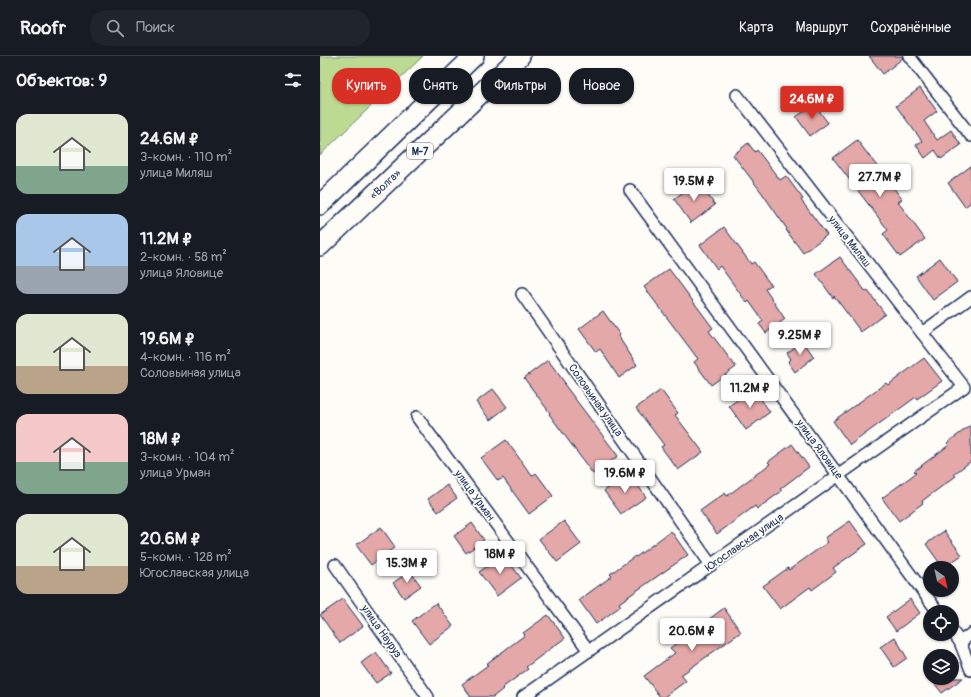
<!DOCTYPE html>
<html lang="ru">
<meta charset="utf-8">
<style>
:root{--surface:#171b24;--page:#20242c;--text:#f1f3f6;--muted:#9ea1a6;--line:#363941;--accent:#d93025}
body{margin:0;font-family:Pangolin,sans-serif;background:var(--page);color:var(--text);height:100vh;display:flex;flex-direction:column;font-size:15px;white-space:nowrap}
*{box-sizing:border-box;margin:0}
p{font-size:13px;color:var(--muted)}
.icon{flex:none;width:22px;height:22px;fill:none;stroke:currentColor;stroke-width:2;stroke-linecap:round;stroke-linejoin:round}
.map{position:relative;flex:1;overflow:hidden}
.drawer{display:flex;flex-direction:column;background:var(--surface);width:320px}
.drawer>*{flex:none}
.hud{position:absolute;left:12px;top:12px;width:380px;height:36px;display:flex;gap:8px}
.needle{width:26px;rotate:146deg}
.controls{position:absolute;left:603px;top:505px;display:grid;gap:8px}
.controls a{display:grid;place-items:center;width:36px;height:36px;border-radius:50%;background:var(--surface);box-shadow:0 1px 3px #0004;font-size:20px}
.price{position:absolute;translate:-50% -34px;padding:0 9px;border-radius:4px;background:#fff;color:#222;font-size:13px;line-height:26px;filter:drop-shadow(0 1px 2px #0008)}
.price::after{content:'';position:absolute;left:50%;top:24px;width:12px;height:9px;margin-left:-6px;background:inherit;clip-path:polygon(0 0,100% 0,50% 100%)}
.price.on{background:var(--accent);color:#fff}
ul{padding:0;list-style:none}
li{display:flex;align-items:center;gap:12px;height:100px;padding:0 16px}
li span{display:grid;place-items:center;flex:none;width:112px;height:80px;border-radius:12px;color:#555}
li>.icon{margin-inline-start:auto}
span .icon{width:48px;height:48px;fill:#fffc;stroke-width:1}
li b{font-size:17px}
h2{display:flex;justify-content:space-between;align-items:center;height:48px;padding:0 16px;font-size:17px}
.pill{padding:0 14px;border-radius:16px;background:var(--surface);box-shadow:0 1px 3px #0004;font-size:14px;line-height:36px}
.pill.on{background:var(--accent);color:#fff}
header{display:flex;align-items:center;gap:24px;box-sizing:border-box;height:56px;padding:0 20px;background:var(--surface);border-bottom:1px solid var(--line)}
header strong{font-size:19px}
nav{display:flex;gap:22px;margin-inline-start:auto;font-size:14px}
.search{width:280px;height:36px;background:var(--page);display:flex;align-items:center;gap:10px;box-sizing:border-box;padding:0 14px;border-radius:16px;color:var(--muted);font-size:15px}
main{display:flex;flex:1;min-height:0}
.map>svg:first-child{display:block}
.green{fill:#bcda92;stroke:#6c8478}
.building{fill:#e3a8a7;stroke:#1b2f5e}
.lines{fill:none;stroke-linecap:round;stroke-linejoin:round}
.minor-casing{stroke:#1b2f5e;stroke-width:14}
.trunk-casing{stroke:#1b2f5e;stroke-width:22}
.minor{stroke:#fdfcf7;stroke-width:11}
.trunk{stroke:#fdfcf7;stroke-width:19}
.labels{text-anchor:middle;stroke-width:3.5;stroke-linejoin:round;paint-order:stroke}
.shield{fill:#fdfcf7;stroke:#5f6c8c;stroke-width:1}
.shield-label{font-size:10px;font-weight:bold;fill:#1b2f5e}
.street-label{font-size:11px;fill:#1b2f5e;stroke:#fdfcf7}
</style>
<header>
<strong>Roofr</strong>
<div class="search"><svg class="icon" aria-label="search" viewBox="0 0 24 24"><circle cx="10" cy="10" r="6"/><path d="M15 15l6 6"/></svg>Поиск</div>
<nav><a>Карта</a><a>Маршрут</a><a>Сохранённые</a></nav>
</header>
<main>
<section class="drawer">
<h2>Объектов: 9<svg class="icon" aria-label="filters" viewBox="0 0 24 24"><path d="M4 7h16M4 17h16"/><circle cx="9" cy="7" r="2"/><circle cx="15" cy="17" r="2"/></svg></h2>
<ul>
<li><span style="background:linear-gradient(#dfe7d0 65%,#7fa58c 0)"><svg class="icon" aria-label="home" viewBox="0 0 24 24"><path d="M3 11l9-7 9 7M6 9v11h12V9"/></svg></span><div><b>24.6M ₽</b><p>3-комн. · 110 m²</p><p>улица Миляш</p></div></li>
<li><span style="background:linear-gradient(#a9c7e8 65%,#9aa5b1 0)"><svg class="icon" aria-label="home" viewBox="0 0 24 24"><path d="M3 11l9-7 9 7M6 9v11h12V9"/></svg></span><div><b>11.2M ₽</b><p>2-комн. · 58 m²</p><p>улица Яловице</p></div></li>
<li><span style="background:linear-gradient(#dfe7d0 65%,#b9a48a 0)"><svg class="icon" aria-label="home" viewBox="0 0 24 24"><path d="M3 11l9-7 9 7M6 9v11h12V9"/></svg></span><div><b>19.6M ₽</b><p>4-комн. · 116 m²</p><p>Соловьиная улица</p></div></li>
<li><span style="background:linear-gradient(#f6c9c9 60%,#7fa58c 0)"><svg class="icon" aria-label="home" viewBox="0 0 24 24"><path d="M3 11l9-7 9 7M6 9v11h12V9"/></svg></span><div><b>18M ₽</b><p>3-комн. · 104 m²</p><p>улица Урман</p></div></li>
<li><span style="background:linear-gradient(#dfe7d0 65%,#b9a48a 0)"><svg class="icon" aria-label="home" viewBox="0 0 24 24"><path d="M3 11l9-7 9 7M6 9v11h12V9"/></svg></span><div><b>20.6M ₽</b><p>5-комн. · 128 m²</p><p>Югославская улица</p></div></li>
</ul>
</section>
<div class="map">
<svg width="651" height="641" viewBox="0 0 651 641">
<rect width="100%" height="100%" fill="#fdfcf7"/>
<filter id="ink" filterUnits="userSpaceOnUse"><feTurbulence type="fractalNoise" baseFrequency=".025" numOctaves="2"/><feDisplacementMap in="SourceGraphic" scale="8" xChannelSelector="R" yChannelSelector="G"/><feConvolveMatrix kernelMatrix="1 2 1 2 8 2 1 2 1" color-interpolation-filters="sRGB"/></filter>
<g filter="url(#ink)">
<path class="green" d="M0,0H103L0,99Z"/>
<g class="building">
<path d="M549,0H582L583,2L563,18Z"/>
<path d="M600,32L617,55L604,65L617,84L631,74L641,89L621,103L615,94L605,102L596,89L602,85L576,50Z"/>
<path d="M494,48L508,67L490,80L476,61Z"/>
<path d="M537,84L582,143L578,146L605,183L580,201L563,178L568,174L513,102Z"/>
<path d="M428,87L435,96L437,94L460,124L466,120L483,143L481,144L507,179L483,197L466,174L467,173L442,137L413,99Z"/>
<path d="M651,110V146L645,151L628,127Z"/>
<path d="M378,125L395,149L371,167L354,143Z"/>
<path d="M404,171L431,208L434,206L451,229L445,233L465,263L446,277L439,268L443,265L429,245L427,247L400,210L397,213L380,189Z"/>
<path d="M520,201L546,236L548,235L565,258L541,276L514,240L513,242L496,218Z"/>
<path d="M620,202L637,226L613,244L596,220Z"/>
<path d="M349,213L393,272L389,275L416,311L391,329L374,306L378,303L324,231Z"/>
<path d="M283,255L300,279L298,280L317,309L299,322L280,293L276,296L259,273Z"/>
<path d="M483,285L494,301L475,316L468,306L471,303L467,297Z"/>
<path d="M604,302L622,325L597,343L596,341L530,389L513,365L566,327L568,329Z"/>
<path d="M228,304L245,327L244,328L298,400L273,418L229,358L230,357L204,322Z"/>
<path d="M433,332L450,356L426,374L409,350Z"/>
<path d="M173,333L187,351L170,364L156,346Z"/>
<path d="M341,334L358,357L355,359L383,396L358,414L341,391L344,389L316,352Z"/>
<path d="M651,369V405L634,418L636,420L602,445L603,447L579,465L562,442L596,417L594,415L629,389L627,387Z"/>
<path d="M186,384L212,420L216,417L233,440L209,458L183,422L178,425L161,402Z"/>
<path d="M472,388L489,411L460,433L462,435L437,453L435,450L397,478L380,455L405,437L407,440L450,408L448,406Z"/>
<path d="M309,417L326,441L301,458L284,435Z"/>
<path d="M127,429L137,442L118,456L108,443Z"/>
<path d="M244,465L261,488L237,506L219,483Z"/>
<path d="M530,465L547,488L513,512L516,516L492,534L490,531L460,553L443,530L468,512L469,514L508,486L505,482Z"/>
<path d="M152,467L164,484L146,497L134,480Z"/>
<path d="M61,471L75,491L51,509L36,489Z"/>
<path d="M351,475L368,499L299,547L301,550L276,568L259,544L292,520L290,518L315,500L316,501Z"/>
<path d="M624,475L642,499L623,512L606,488Z"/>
<path d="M184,499L201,522L177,540L159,516Z"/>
<path d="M90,515L101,530L84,542L73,527Z"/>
<path d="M23,543L43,570L20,587L0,559Z"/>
<path d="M590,543L600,557L576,575L566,561Z"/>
<path d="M116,547L133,570L109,588L92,565Z"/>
<path d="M404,552L421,576L361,619L366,625L344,641H340L324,620L355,597L350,592Z"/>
<path d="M228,559L245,582L206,611L208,613L182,632L183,633L173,641H151L142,628L168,609L166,608L205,579L203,577Z"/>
<path d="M575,581L587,602L574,611L560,591Z"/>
<path d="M56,596L71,617L56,627L41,607Z"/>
<path d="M610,622H643L622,637Z"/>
</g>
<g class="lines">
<defs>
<g id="minor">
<path d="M589,0L651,80"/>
<path d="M310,134L618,556"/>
<path d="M202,238L391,509"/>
<path d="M602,277L651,241"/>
<path d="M97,361L269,595"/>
<path d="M15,509L108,641"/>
<path d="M632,575L640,586L651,614"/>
<path d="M640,586L651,578"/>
<path d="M203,641L644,331L417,39"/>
</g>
<g id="trunk">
<path d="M0,149L154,0"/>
<path d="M0,190L200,0"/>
</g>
</defs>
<use href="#minor" class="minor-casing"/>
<use href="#trunk" class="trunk-casing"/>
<use href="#minor" class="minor"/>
<use href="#trunk" class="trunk"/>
</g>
</g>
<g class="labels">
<rect class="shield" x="87" y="87" width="26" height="16" rx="3"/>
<g class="shield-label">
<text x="100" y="99">М-7</text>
</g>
<g class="street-label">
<text transform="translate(65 128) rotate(-43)" y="4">«Волга»</text>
<text transform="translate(530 185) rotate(52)" y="4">улица Миляш</text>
<text transform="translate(276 344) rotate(55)" y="4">Соловьиная улица</text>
<text transform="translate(500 393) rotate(54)" y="4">улица Яловице</text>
<text transform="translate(155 439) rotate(54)" y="4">улица Урман</text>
<text transform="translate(424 486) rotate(-35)" y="4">Югославская улица</text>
<text transform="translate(62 575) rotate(55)" y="4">улица Науруз</text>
</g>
</g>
</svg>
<div class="controls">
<a><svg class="needle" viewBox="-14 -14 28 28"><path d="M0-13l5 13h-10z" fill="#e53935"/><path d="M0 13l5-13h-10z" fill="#9ea1a6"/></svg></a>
<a><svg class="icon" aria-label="locate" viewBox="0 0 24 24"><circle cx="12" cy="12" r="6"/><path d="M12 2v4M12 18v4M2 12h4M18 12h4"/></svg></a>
<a><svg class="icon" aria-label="layers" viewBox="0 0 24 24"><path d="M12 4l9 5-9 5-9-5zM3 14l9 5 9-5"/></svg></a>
</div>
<b class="price on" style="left:492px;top:64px">24.6M ₽</b>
<b class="price" style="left:560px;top:142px">27.7M ₽</b>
<b class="price" style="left:374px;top:146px">19.5M ₽</b>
<b class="price" style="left:480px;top:300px">9.25M ₽</b>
<b class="price" style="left:430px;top:353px">11.2M ₽</b>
<b class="price" style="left:305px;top:438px">19.6M ₽</b>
<b class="price" style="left:180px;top:519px">18M ₽</b>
<b class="price" style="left:87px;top:528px">15.3M ₽</b>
<b class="price" style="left:372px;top:596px">20.6M ₽</b>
<div class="hud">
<a class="pill on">Купить</a>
<a class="pill">Снять</a>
<a class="pill">Фильтры</a>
<a class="pill">Новое</a>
</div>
</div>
</main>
